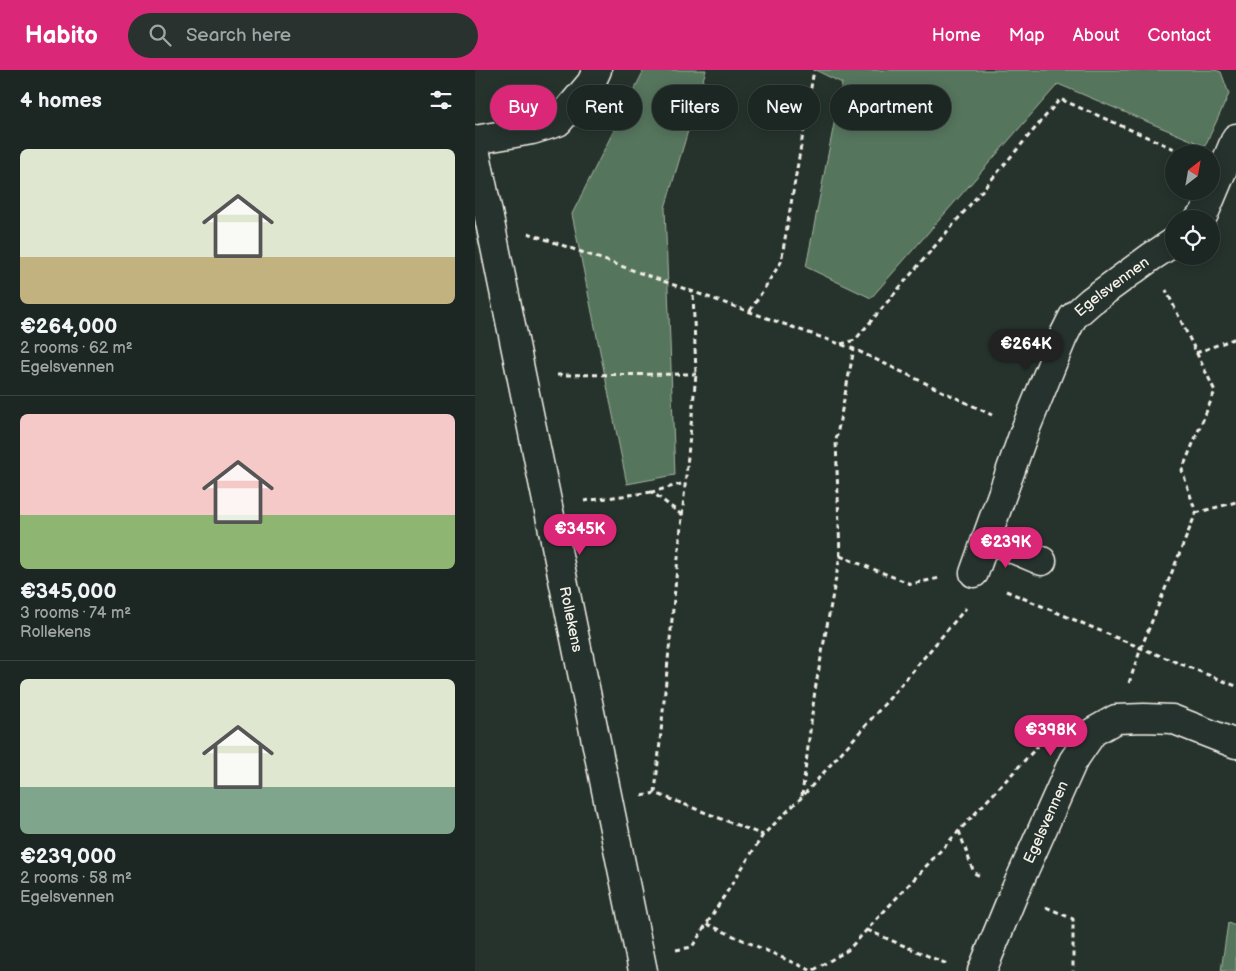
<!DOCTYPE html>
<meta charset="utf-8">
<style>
:root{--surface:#1c2622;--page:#29322f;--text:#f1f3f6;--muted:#a0a5a5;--line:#3a4340;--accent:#db2777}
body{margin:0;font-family:"Balsamiq Sans",sans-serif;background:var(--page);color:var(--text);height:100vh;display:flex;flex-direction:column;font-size:19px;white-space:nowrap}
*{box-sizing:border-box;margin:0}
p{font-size:16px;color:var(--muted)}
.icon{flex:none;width:28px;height:28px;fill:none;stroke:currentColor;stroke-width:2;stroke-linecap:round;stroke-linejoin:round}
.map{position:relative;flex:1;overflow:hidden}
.panel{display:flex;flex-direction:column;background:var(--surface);width:475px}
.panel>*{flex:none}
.hud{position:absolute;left:15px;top:15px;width:475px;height:45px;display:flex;gap:10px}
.needle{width:32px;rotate:31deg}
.controls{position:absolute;left:690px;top:75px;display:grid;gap:10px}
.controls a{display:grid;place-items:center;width:55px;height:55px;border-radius:50%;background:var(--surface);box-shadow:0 2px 12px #0003,0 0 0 1px var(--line);font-size:25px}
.price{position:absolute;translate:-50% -42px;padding:0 11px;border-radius:18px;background:var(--accent);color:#fff;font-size:16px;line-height:32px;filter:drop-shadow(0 1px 2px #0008)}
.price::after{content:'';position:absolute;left:50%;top:30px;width:15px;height:11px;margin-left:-8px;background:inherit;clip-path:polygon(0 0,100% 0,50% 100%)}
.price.selected{background:#222;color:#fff}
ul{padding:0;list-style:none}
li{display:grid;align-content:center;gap:10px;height:265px;padding:0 20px}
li+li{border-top:1px solid var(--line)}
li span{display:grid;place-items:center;height:155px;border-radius:8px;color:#555}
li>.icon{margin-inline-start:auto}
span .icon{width:90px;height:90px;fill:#fffc;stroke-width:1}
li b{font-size:21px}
h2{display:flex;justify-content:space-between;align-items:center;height:60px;padding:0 20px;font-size:21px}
.chip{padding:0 18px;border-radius:22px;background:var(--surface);box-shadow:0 2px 12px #0003,0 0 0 1px var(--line);font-size:18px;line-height:45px}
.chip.selected{background:var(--accent);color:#fff}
header{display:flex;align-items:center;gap:30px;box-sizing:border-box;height:70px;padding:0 25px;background:var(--accent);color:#fff}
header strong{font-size:24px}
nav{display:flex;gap:28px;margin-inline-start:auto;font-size:18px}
.search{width:350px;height:45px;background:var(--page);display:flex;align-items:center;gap:12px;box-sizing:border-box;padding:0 18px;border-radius:28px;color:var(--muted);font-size:19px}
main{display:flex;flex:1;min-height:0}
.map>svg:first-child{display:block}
.green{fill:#57755d;stroke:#a6b3a2}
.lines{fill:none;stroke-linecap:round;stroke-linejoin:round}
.minor-casing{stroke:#f4f1e8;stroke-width:31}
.path{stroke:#f4f1e8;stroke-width:3;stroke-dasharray:5 4;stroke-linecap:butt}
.minor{stroke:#26332d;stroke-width:28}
.labels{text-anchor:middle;stroke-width:4;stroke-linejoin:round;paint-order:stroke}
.street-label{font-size:15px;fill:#f4f1e8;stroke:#26332d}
</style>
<header>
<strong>Habito</strong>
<div class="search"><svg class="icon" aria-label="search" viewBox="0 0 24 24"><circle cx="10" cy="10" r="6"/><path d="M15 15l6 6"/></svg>Search here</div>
<nav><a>Home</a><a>Map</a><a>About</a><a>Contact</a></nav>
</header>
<main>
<section class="panel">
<h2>4 homes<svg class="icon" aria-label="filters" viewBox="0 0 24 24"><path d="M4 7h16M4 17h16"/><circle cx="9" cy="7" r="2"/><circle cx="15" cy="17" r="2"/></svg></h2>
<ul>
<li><span style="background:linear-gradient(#dfe7d0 70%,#c2b280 0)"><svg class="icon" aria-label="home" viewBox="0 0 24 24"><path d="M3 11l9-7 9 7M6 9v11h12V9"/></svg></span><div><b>€264,000</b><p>2 rooms · 62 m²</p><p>Egelsvennen</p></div></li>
<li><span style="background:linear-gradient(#f6c9c9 65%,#8fb573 0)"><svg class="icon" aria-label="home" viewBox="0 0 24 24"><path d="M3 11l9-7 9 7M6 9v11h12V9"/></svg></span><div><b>€345,000</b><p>3 rooms · 74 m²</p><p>Rollekens</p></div></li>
<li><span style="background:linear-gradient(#dfe7d0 70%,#7fa58c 0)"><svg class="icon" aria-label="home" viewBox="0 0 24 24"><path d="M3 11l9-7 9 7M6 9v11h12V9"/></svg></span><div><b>€239,000</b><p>2 rooms · 58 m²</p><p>Egelsvennen</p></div></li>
</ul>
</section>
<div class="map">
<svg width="761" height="901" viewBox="0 0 761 901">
<rect width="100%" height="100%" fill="#26332d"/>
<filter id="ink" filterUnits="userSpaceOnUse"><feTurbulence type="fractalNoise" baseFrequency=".02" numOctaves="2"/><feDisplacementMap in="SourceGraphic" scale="10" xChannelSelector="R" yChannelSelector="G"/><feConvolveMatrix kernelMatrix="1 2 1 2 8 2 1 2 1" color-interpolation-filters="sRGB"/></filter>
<g filter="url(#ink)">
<g class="green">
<path d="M169,0H231L190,138L200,405L152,414L97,144Z"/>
<path d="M340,0H740L746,2L754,24L730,76L583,14L396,228L331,197L367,13Z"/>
<path d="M753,853L761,856V901H746Z"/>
</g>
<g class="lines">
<defs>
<g id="minor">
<path d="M0,70L57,60L83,52L116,13L122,0"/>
<path id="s1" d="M0,79L168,901"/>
<path d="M724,149L729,144L761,68"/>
<path d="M512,468L567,491"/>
<path id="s2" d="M499,503L550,360L588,267L598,247L616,231L676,187L699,172"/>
<path id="s3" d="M507,901L539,823L598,691L618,662L641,649L669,648L697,649L761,674"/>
</g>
</defs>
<use href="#minor" class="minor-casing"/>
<g class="path">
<path d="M53,163L379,279L517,345"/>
<path d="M275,241L306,192L339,0"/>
<path d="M366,274L380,270L585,29L711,84"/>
<path d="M721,283L761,268"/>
<path d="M82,305L221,304"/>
<path d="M109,431L177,422"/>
<path d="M721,443L761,432"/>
<path d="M207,445L177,422L210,413"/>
<path d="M365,486L436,514L465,508"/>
<path d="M531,521L666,578L761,616"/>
<path d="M654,613L666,578L721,443L707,400L740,321L691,220"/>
<path d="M180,723L221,304L218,222"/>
<path d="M167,726L180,723L288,765"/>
<path d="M327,726L340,620L365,486L361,370L379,279"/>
<path d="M484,761L499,803L507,807"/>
<path d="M571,837L598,849V901"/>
<path d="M232,854L337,901L373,880L563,676"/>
<path d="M392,860L472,894"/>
<path d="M201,880L217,877L288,765L327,727L413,630L491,538"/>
</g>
<use href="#minor" class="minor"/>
</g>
</g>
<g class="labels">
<g class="street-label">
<text dy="5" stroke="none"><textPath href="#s2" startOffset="324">Egelsvennen</textPath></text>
<text dy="5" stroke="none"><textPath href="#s1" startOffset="480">Rollekens</textPath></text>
<text dy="5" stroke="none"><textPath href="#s3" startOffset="162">Egelsvennen</textPath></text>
</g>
</g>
</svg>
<div class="controls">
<a><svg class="needle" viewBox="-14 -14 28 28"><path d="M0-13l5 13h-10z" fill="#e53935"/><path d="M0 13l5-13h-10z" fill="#a0a5a5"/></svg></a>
<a><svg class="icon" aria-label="locate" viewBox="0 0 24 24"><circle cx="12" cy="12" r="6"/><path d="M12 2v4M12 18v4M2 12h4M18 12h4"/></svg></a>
</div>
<b class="price selected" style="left:551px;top:301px">€264K</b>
<b class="price" style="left:105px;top:486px">€345K</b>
<b class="price" style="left:531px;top:499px">€239K</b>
<b class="price" style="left:576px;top:687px">€398K</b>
<div class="hud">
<a class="chip selected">Buy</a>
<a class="chip">Rent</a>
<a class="chip">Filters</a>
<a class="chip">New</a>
<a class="chip">Apartment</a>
</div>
</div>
</main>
